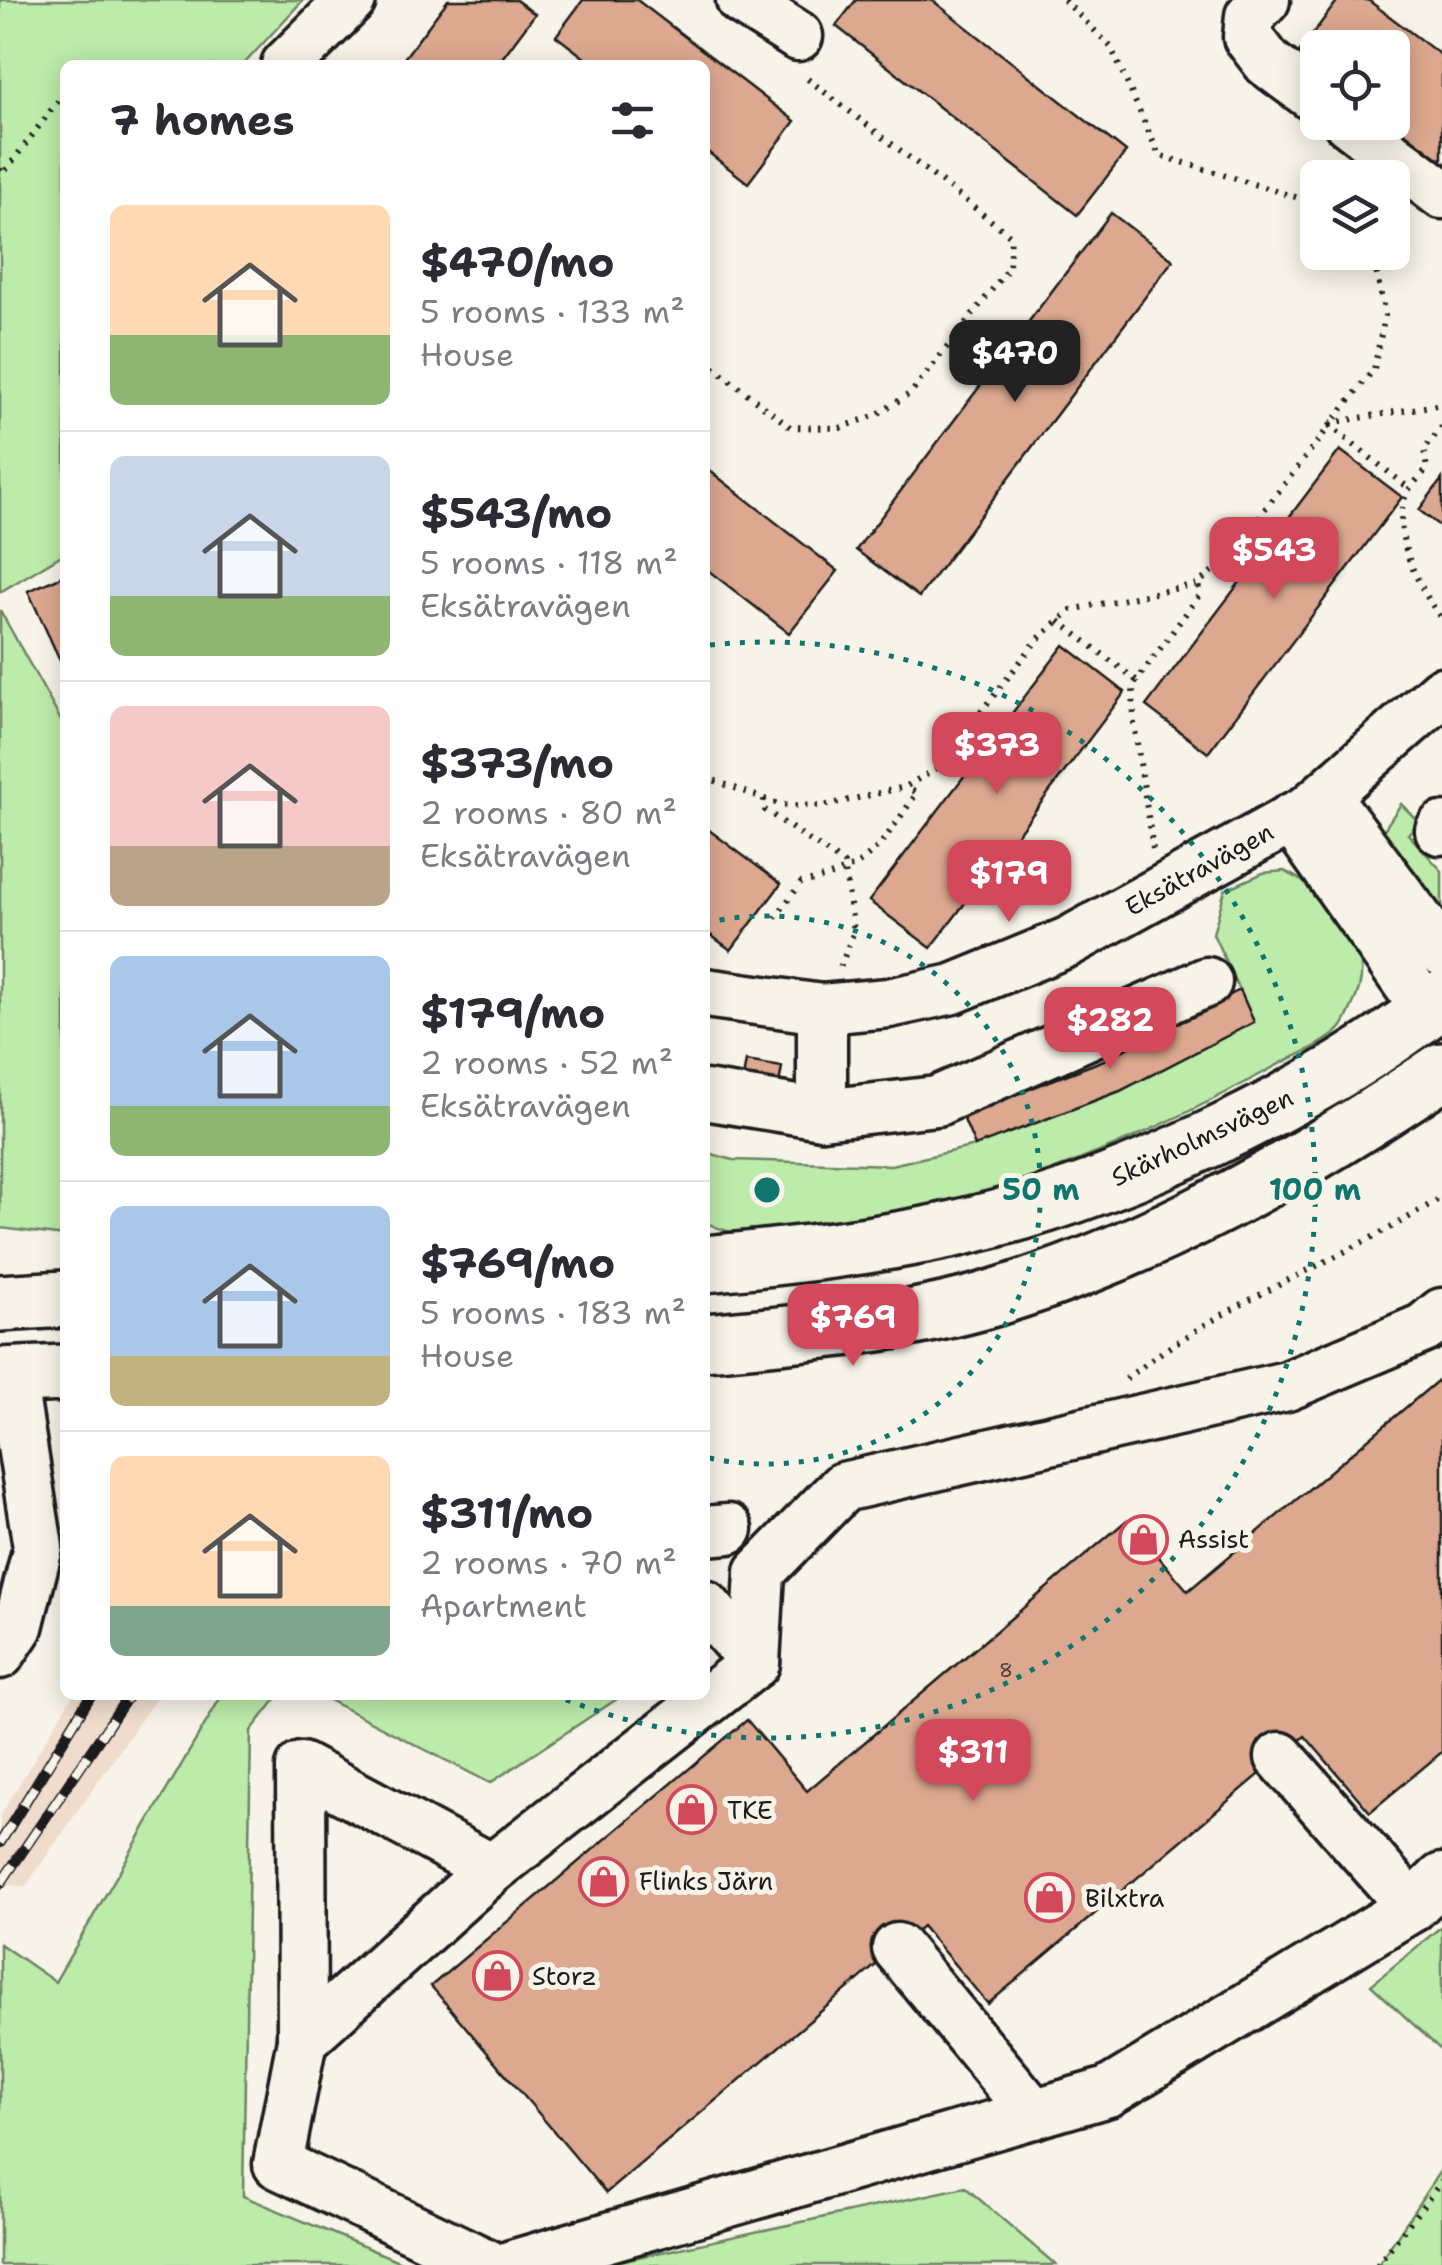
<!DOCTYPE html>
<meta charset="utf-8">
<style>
:root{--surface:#fff;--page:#f7f7f7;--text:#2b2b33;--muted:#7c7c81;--line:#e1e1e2;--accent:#d1495b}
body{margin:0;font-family:"Shantell Sans",sans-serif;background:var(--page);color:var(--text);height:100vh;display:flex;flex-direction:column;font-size:38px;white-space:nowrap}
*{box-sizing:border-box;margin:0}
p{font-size:32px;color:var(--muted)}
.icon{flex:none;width:55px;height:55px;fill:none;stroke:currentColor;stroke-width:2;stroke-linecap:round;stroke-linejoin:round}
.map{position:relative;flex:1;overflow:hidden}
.side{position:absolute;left:60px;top:60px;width:650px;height:1640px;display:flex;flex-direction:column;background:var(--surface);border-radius:15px;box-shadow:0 5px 25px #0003}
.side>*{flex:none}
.buttons{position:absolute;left:1300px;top:30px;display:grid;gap:20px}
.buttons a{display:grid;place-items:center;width:110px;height:110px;border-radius:15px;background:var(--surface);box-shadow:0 5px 25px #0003;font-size:50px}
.price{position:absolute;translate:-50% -85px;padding:0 22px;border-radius:20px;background:var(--accent);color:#fff;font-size:32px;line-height:65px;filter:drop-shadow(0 2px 5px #0008)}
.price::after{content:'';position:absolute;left:50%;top:60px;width:30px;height:22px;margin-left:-15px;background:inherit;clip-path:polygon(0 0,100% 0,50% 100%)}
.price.current{background:#222;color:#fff}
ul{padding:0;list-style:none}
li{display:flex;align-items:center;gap:30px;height:250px;padding:0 50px}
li+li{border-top:2px solid var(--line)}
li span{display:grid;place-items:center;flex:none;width:280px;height:200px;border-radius:15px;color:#555}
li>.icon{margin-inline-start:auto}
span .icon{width:120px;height:120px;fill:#fffc;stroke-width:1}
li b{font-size:42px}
h2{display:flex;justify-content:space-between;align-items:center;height:120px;padding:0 50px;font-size:42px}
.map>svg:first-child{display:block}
.built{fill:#efdccd}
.green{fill:#bcebaa;stroke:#6c8463;stroke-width:2.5}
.building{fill:#dca88f;stroke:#1c1c1c;stroke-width:2.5}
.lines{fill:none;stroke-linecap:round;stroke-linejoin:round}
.minor-casing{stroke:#1c1c1c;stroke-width:55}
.major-casing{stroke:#1c1c1c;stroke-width:62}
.path{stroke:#1c1c1c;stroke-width:6;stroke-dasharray:2.5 8;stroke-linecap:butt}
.minor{stroke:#f7f3e8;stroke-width:48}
.major{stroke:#f7f3e8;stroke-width:55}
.rail-casing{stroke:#1c1c1c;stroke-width:11}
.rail{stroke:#f7f3e8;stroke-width:8;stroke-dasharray:22;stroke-linecap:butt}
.ring{fill:none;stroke:#0f766e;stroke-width:5;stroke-dasharray:5 10}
.labels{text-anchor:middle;stroke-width:10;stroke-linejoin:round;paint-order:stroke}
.number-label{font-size:20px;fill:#4c3f39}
.street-label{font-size:25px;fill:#1c1c1c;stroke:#f7f3e8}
.poi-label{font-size:25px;fill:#1c1c1c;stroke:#f7f3e8;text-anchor:start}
.centre{fill:#0f766e;stroke:#f7f3e8;stroke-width:5}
.ring-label{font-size:30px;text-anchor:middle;font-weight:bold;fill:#0f766e;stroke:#f7f3e8;stroke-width:10;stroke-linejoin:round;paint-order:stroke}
</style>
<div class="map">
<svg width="1442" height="2265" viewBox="0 0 1442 2265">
<rect width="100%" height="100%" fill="#f7f3e8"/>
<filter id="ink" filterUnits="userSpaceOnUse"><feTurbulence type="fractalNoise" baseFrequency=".01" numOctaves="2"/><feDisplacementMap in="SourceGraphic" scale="20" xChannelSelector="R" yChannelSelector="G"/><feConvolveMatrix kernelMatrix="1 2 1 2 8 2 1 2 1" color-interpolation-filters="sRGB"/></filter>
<g filter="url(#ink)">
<path class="built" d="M73,1695H158L25,1887L1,1883L0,1816Z"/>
<g class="green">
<path d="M0,0H303L243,65H65V553L0,592Z"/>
<path d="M0,610L65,728V1236L0,1228Z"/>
<path d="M1401,804L1419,822L1408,834L1442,871V918L1385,857L1383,831Z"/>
<path d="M1284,871C1331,893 1381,948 1353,1004C1349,1012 1345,1025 1338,1031C1322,1046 1292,1057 1272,1068C1126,1149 975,1210 808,1228C766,1232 743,1242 705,1222V1152L733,1160L891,1165L975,1146L1120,1091L1254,1022L1213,934L1225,890L1263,873Z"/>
<path d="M222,1695H279L251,1731L243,2196L408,2265H0V1944L55,1982Z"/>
<path d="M319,1695H623L490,1783Z"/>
<path d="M1442,1926V2051L1371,1985Z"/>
<path d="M1442,2168V2265H1378Z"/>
<path d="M965,2187L1056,2265H601Z"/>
</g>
<g class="building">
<path d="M448,0H516L535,14L497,65H399Z"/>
<path d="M583,0H637L795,121L748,183L705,150V65H594L556,36Z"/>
<path d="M856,0H932L1126,152L1077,215L836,26Z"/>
<path d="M1338,0H1368L1442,56V165L1386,122H1392V48H1318V70L1297,55Z"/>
<path d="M1111,213L1173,260L919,597L856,550Z"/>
<path d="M1340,450L1402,497L1208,753L1146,706Z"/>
<path d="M705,467L838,571L789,633L705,568Z"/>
<path d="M1442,479V528L1419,510Z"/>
<path d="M65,575V671L28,591Z"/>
<path d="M1064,645L1125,692L931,948L869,901Z"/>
<path d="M705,827L781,884L731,950L705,931Z"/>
<path d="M1240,990L1254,1022L1120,1091L975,1146L962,1115L1104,1060Z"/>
<path d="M746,1061L782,1067L777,1095L741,1089Z"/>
<path d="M1442,1377V1752L1370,1812L1305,1736L988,2004L922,1926L606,2193L431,1986L747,1720L807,1791L1127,1520L1188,1591Z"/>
</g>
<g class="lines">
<defs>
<g id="minor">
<path d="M741,0L798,36"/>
<path d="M1265,0L1250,16L1248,37L1268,63L1318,100"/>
<path d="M286,65L351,0"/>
<path d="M1348,122L1442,194"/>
<path d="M1326,797L1442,951"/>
<path d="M1291,818L1427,1011"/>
<path d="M1440,830L1442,827"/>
<path d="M705,993L822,1009L889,1003L953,989L1068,942L1309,809L1442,692"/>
<path d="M822,1009V1114"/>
<path d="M705,1095L822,1114L937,1101L1207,982"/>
<path d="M705,1531L728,1529"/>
<path d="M705,1605L755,1663"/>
<path d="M0,1654L18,1627L38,1547L11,1376"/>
<path d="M1280,1757L1412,1907"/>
<path d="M897,1948L1034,2114"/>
<path d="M302,2040L301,1767L492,1869"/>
<path d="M489,2265L278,2164L302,2040L492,1869L755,1663L760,1572L843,1487L1287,1386L1424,1328L1442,1313"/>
<path d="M512,2265L1108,2092L1412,1907L1442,1878"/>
</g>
<g id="major">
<path d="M705,1264C789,1256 872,1247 954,1229C1114,1194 1314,1100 1442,999"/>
<path d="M0,1303L65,1299"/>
<path d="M705,1342C799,1333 899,1326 990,1299C1154,1250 1301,1166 1442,1071"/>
<path d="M0,1376L65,1373"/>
</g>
</defs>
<use href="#minor" class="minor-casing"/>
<use href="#major" class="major-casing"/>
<g class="path">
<path d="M1064,0L1111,47L1159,155L1318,204"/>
<path d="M0,169L3,174L61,97L65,109"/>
<path d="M705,361L790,427L840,428L876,415L911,393L1009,268L1011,236L805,77"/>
<path d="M1330,423L1442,404"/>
<path d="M1329,425L1410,489"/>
<path d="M1442,427L1424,449L1427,469C1421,476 1411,485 1407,493C1388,533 1420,588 1442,620"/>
<path d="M1059,621L1136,680"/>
<path d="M705,777L781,805L823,806L905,787L937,768L1038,639L1071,610L1198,584L1226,559L1374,369L1385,315L1374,260L1367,252"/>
<path d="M764,799L765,810L844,864L854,931L840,968"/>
<path d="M1153,849L1134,723L1133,686L1200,594L1198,584"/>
<path d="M775,918L801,883C872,869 878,848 917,793L906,788"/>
<path d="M1126,1379C1219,1303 1341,1262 1442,1197"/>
<path d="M1377,2265L1442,2181"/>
</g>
<use href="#minor" class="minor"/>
<use href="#major" class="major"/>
<defs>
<g id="rail">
<path d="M0,1843L91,1695"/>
<path d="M1,1883L129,1695"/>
</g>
</defs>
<use href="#rail" class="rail-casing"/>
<use href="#rail" class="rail"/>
</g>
</g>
<g class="ring">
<path d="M705 923A274 274 0 1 1 705 1457"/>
<path d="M710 645A548 548 0 1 1 557 1696"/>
</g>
<defs>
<symbol id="shop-ring" viewBox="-11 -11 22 22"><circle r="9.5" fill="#f7f3e8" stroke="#d1495b" stroke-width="1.5"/><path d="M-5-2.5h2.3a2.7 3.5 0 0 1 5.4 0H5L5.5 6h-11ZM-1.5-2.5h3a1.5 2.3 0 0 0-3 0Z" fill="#d1495b"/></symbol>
</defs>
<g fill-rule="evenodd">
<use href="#shop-ring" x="1116" y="1512" width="55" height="55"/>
<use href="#shop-ring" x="664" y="1782" width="55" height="55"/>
<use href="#shop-ring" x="576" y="1854" width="55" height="55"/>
<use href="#shop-ring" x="1022" y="1870" width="55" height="55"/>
<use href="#shop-ring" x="470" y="1948" width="55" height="55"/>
</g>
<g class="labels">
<g class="number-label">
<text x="1006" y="1677">8</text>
</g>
<g class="street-label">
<text transform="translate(1199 869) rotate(-29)" y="9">Eksätravägen</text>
<text transform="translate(1202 1137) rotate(-25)" y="9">Skärholmsvägen</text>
</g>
<g class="poi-label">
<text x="1178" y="1548">Assist</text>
<text x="727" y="1819">TKE</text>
<text x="639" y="1890">Flinks Järn</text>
<text x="1085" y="1907">Bilxtra</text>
<text x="532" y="1985">Storz</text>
</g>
</g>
<circle cx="767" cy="1190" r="15" class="centre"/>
<g class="ring-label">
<text x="1041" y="1200">50 m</text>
<text x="1315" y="1200">100 m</text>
</g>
</svg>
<div class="buttons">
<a><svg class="icon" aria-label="locate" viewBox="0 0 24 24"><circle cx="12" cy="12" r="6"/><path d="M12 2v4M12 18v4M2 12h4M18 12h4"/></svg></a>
<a><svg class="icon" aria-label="layers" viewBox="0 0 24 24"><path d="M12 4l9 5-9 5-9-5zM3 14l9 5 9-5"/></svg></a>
</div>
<b class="price current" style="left:1015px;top:405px">$470</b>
<b class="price" style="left:1274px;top:602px">$543</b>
<b class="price" style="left:997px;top:797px">$373</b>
<b class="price" style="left:1009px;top:925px">$179</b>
<b class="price" style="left:1110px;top:1072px">$282</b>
<b class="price" style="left:853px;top:1369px">$769</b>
<b class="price" style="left:973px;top:1804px">$311</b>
<section class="side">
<h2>7 homes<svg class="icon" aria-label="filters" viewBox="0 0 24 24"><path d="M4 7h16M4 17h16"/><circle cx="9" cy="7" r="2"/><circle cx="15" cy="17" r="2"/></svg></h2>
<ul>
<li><span style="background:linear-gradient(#ffd9b3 65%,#8fb573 0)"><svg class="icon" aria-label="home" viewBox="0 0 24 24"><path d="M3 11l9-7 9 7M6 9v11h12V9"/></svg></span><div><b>$470/mo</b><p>5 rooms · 133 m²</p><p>House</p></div></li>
<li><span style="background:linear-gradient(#c9d6e8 70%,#8fb573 0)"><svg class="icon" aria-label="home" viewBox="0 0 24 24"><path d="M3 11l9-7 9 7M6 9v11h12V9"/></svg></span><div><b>$543/mo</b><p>5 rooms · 118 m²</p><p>Eksätravägen</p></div></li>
<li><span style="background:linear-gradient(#f6c9c9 70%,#b9a48a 0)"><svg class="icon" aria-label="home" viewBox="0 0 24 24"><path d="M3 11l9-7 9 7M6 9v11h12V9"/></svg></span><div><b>$373/mo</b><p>2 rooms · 80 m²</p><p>Eksätravägen</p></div></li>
<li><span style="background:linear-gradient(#a9c7e8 75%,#8fb573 0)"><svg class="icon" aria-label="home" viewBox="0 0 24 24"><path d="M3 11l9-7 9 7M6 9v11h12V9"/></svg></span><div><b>$179/mo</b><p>2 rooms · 52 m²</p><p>Eksätravägen</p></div></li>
<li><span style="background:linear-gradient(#a9c7e8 75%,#c2b280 0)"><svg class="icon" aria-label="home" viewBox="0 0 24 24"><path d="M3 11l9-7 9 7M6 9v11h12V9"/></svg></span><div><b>$769/mo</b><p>5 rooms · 183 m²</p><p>House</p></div></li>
<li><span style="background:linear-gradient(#ffd9b3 75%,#7fa58c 0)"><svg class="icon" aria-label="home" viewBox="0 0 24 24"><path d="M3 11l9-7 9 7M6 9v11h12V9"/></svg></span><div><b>$311/mo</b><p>2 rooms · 70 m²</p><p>Apartment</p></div></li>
</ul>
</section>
</div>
